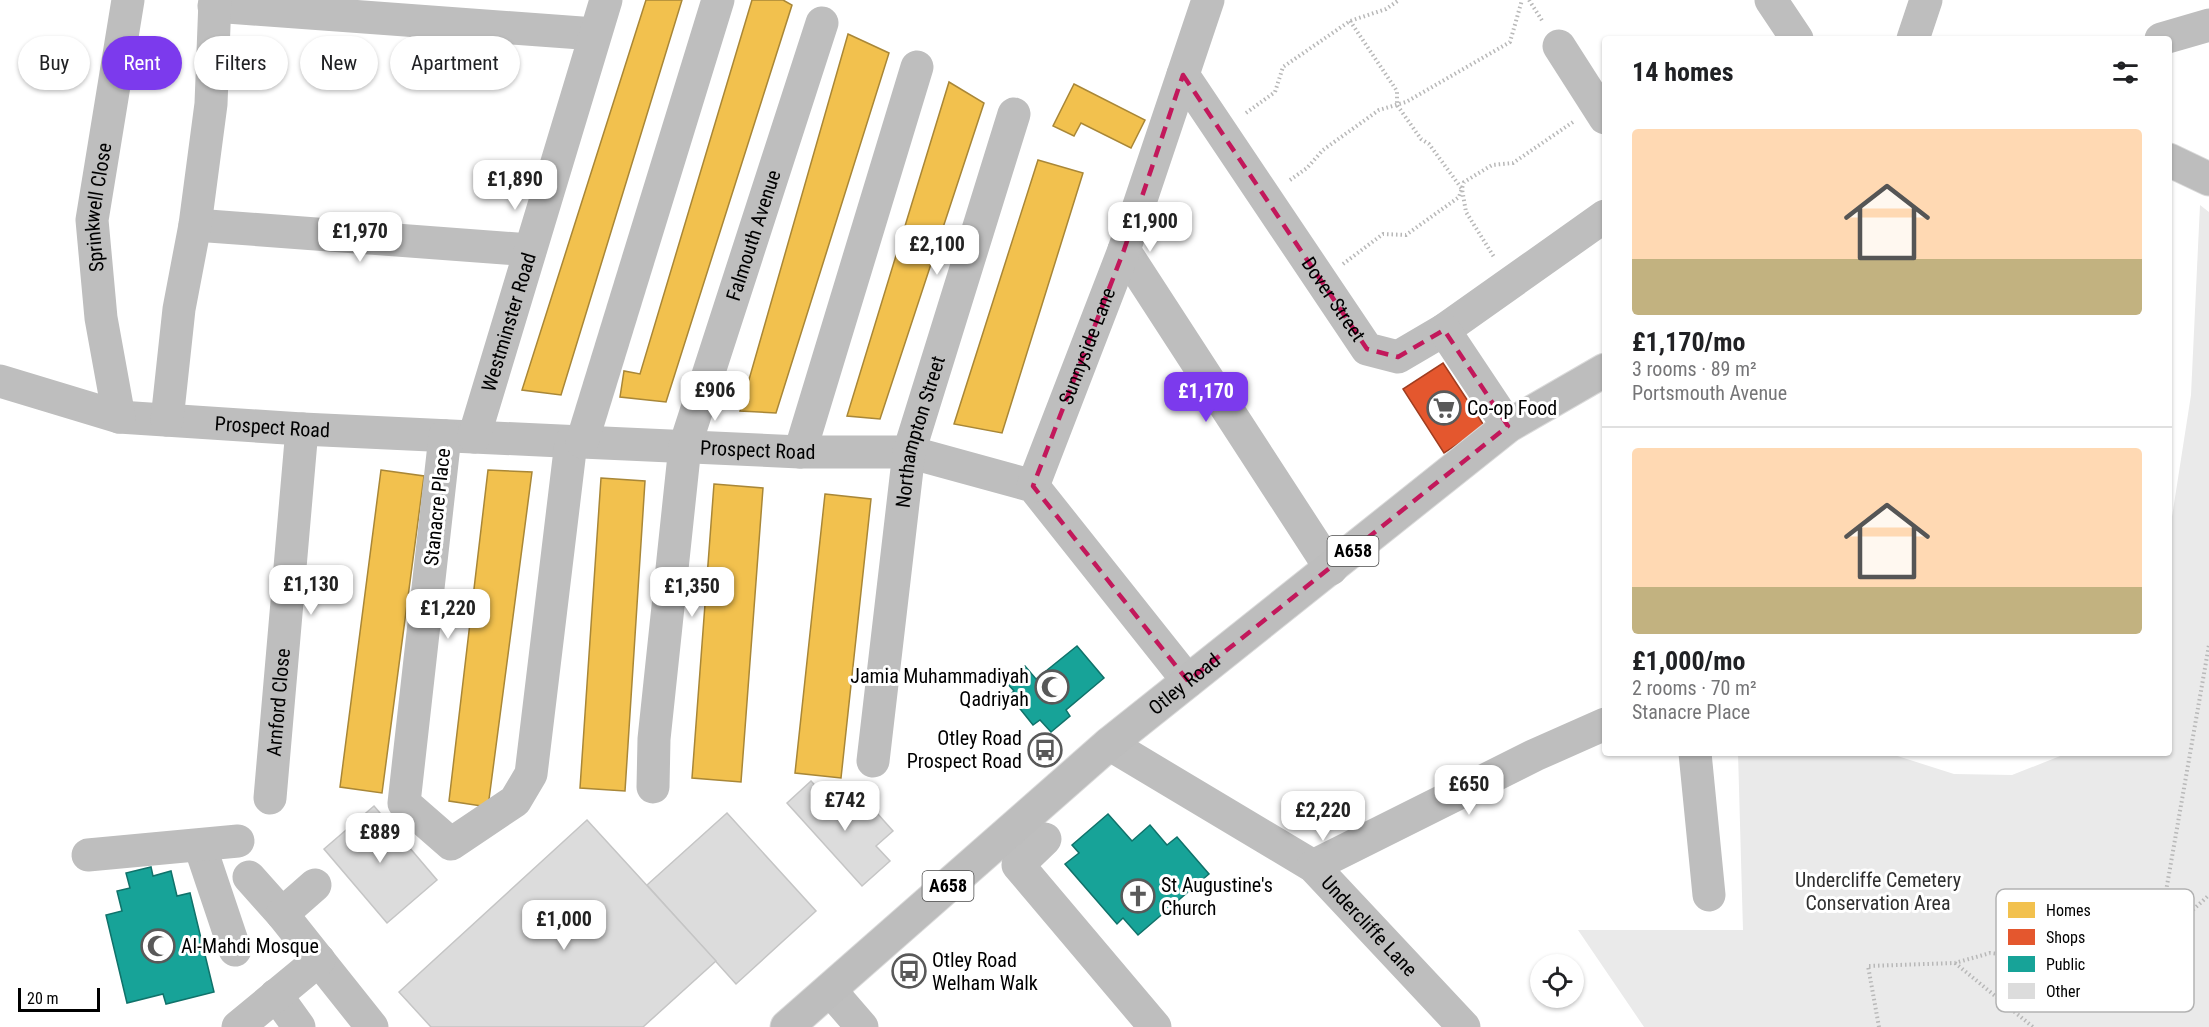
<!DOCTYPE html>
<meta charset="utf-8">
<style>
:root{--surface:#fff;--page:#f6f6f6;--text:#202124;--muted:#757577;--line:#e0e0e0;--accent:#7c3aed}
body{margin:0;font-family:"Roboto Condensed",sans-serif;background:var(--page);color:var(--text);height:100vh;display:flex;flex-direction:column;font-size:22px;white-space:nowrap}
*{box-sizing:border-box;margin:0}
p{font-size:20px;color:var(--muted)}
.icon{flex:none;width:33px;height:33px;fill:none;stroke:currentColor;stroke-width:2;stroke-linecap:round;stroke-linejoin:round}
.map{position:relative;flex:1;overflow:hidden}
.sheet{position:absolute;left:1602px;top:36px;width:570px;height:720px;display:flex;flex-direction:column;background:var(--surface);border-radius:6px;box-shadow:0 2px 4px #0004}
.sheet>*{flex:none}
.hud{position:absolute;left:18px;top:36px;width:570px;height:54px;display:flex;gap:12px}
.controls{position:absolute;left:1530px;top:954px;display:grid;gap:12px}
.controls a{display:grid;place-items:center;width:54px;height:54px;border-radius:50%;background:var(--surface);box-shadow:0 2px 4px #0004;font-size:30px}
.scale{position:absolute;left:18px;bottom:15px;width:82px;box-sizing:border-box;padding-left:6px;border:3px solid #000;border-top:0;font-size:16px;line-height:21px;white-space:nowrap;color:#000;-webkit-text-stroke:4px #fff;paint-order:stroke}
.price{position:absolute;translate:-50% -51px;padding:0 14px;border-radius:12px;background:#fff;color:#222;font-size:20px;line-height:39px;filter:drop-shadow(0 2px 3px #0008)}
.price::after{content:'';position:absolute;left:50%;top:36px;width:18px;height:14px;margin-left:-9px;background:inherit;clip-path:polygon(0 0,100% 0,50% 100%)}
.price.active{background:var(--accent);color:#fff}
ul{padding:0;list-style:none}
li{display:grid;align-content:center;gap:12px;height:318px;padding:0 30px}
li+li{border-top:2px solid var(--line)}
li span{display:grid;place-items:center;height:186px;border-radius:6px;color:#555}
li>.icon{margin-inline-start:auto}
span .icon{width:108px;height:108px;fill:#fffc;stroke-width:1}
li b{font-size:26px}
h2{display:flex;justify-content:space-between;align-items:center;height:72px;padding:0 30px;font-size:26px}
.tag{padding:0 21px;border-radius:27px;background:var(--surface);box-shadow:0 2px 4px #0004;font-size:21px;line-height:54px}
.tag.active{background:var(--accent);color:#fff}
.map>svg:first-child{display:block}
.green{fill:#eaeaea}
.homes{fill:#f2c14e;stroke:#a98737;stroke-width:1.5}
.shops{fill:#e4572e;stroke:#a03d20;stroke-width:1.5}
.public{fill:#17a398;stroke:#10726a;stroke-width:1.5}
.building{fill:#dcdcdc;stroke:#c5c5c5;stroke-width:1.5}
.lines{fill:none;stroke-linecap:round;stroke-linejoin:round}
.major-casing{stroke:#dbdbdb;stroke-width:35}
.path{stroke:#b8b8b8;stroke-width:4;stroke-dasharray:1.5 3;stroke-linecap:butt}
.minor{stroke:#bebebe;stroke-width:33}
.major{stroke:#bdbdbd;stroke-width:33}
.marked{fill:none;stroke:#c2185b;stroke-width:4.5;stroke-dasharray:12 8;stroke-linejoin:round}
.labels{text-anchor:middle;stroke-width:6;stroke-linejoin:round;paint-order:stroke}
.shield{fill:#fff;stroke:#4c4c4c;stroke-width:1.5}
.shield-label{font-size:18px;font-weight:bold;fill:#000}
.street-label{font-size:20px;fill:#000;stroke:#fff}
.poi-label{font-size:20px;fill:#000;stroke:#fff;text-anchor:start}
.park-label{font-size:20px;fill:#2f2f2f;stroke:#fff}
.key{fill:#fff;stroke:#b2b2b2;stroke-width:1.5}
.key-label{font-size:16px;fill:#000}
</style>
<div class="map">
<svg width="2209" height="1027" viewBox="0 0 2209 1027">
<rect width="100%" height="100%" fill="#fff"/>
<path class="green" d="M2200,205L2209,212V1027H1644L1578,930H1743L1738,753H1888L1954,774L2012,775L2068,753H2169V536L2191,395Z"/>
<g class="homes">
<path d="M646,0H682L561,395L522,390Z"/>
<path d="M752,0H783L792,5L666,402L620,397L624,371L640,374Z"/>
<path d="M848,34L889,53L776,413L740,411Z"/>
<path d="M949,82L984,103L880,419L847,416Z"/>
<path d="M1074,84L1145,120L1131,148L1081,123L1074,136L1053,126Z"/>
<path d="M1038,160L1083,173L1002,433L954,424Z"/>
<path d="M381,470L424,476L382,793L340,787Z"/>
<path d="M488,470L532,472L488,807L449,801Z"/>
<path d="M601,478L645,481L625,791L580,788Z"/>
<path d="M714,484L763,488L741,782L692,778Z"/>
<path d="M825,494L871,499L841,778L795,773Z"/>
</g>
<path class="shops" d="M1443,363L1485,427L1444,453L1403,389Z"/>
<g class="public">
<path d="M1077,646L1104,678L1066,710L1070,716L1051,732L1040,720L1033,725L1009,695L1014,691L1006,682L1025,666L1036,679Z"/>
<path d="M1108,814L1132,841L1150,825L1167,845L1177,837L1209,874L1138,935L1123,918L1117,924L1065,864L1079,853L1072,845Z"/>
<path d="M151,867L153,876L171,871L177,896L190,893L214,992L166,1004L163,994L127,1003L106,915L122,911L117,891L130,888L126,873Z"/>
</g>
<g class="building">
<path d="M811,781L848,821L868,803L893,831L876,846L890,861L862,886L787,803Z"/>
<path d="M374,806L437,880L387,923L324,849Z"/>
<path d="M727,813L816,911L736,984L647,885Z"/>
<path d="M587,820L716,961L643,1027H431L399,992Z"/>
</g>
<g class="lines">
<defs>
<g id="major">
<path d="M2169,160L2209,179"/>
<path id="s10" d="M787,1027L1109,744L1508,426L1605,370"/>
</g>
</defs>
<use href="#major" class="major-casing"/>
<g class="path">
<path d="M1529,0L1543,22"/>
<path d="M1350,21L1397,91V105L1421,139L1429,144L1462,189L1466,212L1494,257"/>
<path d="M1246,113L1275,92L1283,67L1350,21L1386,9L1399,0"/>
<path d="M1290,180L1307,168L1323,150L1379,110L1406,102L1510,42L1522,0"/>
<path d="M1343,264L1383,234L1406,235L1459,197L1464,182L1492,165L1513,163L1573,122"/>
<path d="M2162,911L2183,919L2209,895"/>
<path d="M1955,963L2033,1027"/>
<path d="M1879,1027L1868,966L1955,963L1990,953L2036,958L2076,967L2125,973L2142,962L2158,937L2209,645"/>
</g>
<g class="minor">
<path d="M1771,0L1797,39"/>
<path d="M214,6L595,34"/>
<path d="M1913,39L1926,0"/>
<path d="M2161,39L2209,25"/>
<path d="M1559,46L1605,118"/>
<path id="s1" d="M1183,75L1367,349L1398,357L1444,330L1605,216"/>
<path d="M195,225L530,250"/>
<path d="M1124,250L1331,569"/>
<path d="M1444,330L1508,426"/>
<path id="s2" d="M0,381L119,417L302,429L582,442L800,452H909L1033,486L1188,681"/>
<path id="s3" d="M119,417L101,318L92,220L128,0"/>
<path d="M167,420L179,309L195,225L211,104L215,0"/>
<path d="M445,436L404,803L451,844L515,801L531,774L571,442"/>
<path id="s4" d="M474,437L606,0"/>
<path d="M582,442L718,0"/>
<path d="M800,452L917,67"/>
<path id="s5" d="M1033,486L1124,250L1208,0"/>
<path id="s6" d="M1109,744L1313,866L1464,1027"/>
<path d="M1695,753L1709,895"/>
<path id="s7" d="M873,761L909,452L1014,114"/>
<path id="s8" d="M653,787L654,739L685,446L822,23"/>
<path id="s9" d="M270,798L302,429"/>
<path d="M1045,839L1018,865L1155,1027"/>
<path d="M200,846L235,950"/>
<path d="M88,855L238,841"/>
<path d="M1313,866L1535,755L1605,724"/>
<path d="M249,877L282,914L372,1027"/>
<path d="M282,914L315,885"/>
<path d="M830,990L862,1027"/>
<path d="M276,995L299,1027"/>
<path d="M238,1027L319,960"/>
</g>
<use href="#major" class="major"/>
</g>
<path class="marked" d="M1183,75L1367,349L1398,357L1444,330L1508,426L1188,681L1033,486L1124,250Z"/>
<defs>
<symbol id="supermarket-ring" viewBox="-11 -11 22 22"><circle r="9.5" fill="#fff" stroke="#595959" stroke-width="1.5"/><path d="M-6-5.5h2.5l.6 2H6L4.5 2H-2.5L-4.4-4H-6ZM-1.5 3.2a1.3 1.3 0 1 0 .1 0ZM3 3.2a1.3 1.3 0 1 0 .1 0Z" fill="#595959"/></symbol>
<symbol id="mosque-ring" viewBox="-11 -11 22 22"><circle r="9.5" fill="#fff" stroke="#595959" stroke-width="1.5"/><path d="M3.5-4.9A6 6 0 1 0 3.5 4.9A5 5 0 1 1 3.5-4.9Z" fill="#595959"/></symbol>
<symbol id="bus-ring" viewBox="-11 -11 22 22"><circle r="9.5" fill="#fff" stroke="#595959" stroke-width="1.5"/><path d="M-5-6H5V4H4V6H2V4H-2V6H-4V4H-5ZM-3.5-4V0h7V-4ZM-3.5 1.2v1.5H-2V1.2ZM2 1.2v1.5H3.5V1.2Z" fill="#595959"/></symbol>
<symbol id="church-ring" viewBox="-11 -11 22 22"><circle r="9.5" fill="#fff" stroke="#595959" stroke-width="1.5"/><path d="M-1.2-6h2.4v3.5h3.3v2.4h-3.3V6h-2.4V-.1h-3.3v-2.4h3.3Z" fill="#595959"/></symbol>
</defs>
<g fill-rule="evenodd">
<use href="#supermarket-ring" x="1425" y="389" width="38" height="38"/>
<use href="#mosque-ring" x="1033" y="668" width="38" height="38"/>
<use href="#bus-ring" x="1026" y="731" width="38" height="38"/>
<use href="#church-ring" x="1119" y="877" width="38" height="38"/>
<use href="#mosque-ring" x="139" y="927" width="38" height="38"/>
<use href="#bus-ring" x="890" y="952" width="38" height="38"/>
</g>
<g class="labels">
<g class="shield">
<rect x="1327.5" y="536" width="51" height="30" rx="4.5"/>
<rect x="922.5" y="871" width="51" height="30" rx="4.5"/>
</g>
<g class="shield-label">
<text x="1353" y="557">A658</text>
<text x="948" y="892">A658</text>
</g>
<g class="street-label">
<text dy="7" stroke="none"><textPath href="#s3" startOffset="212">Sprinkwell Close</textPath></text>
<text dy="7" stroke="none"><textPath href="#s8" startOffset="564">Falmouth Avenue</textPath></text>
<text dy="7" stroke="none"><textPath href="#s1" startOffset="270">Dover Street</textPath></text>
<text dy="7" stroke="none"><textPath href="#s4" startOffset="120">Westminster Road</textPath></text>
<text dy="7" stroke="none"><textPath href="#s5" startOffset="150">Sunnyside Lane</textPath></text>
<text dy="7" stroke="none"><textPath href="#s2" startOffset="278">Prospect Road</textPath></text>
<text dy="7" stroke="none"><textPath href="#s7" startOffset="333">Northampton Street</textPath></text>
<text dy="7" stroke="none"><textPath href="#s2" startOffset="764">Prospect Road</textPath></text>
<text transform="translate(437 507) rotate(-84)" y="7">Stanacre Place</text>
<text dy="7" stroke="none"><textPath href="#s10" startOffset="525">Otley Road</textPath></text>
<text dy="7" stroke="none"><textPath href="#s9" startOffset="96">Arnford Close</textPath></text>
<text dy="7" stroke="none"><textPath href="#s6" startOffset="320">Undercliffe Lane</textPath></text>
</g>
<g class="poi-label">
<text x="1467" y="415">Co-op Food</text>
<text x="1029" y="683" text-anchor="end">Jamia Muhammadiyah<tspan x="1029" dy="23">Qadriyah</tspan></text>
<text x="1022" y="745" text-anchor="end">Otley Road<tspan x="1022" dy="23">Prospect Road</tspan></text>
<text x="1161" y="892">St Augustine's<tspan x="1161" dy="23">Church</tspan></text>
<text x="181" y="953">Al‐Mahdi Mosque</text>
<text x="932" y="967">Otley Road<tspan x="932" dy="23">Welham Walk</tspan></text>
</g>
<g class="park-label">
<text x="1878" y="887">Undercliffe Cemetery<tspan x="1878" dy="23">Conservation Area</tspan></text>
</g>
</g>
<rect x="1996" y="889" width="198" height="123" rx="9" class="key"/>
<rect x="2008" y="902" width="27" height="16" fill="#f2c14e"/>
<rect x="2008" y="929" width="27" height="16" fill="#e4572e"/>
<rect x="2008" y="956" width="27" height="16" fill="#17a398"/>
<rect x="2008" y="983" width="27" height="16" fill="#dcdcdc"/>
<g class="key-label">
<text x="2046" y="916">Homes</text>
<text x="2046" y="943">Shops</text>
<text x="2046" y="970">Public</text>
<text x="2046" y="997">Other</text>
</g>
</svg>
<div class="controls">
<a><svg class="icon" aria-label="locate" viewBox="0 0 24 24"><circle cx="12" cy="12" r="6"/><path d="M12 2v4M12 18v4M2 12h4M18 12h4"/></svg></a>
</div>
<div class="scale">20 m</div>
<b class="price" style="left:515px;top:211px">£1,890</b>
<b class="price" style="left:1150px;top:253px">£1,900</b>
<b class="price" style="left:360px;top:263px">£1,970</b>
<b class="price" style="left:937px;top:276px">£2,100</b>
<b class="price" style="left:715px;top:422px">£906</b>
<b class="price active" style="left:1206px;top:423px">£1,170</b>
<b class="price" style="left:311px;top:616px">£1,130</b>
<b class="price" style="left:692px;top:618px">£1,350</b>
<b class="price" style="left:448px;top:640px">£1,220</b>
<b class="price" style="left:1469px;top:816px">£650</b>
<b class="price" style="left:845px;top:832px">£742</b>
<b class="price" style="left:1323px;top:842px">£2,220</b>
<b class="price" style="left:380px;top:864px">£889</b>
<b class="price" style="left:564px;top:951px">£1,000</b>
<div class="hud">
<a class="tag">Buy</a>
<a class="tag active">Rent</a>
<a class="tag">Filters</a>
<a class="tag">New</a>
<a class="tag">Apartment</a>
</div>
<section class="sheet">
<h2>14 homes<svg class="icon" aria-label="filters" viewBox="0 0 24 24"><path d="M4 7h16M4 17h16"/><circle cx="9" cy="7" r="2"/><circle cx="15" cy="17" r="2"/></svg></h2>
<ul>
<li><span style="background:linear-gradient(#ffd9b3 70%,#c2b280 0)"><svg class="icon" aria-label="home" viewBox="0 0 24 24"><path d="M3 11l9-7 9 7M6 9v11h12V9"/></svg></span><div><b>£1,170/mo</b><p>3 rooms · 89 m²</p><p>Portsmouth Avenue</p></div></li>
<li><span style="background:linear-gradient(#ffd9b3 75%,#c2b280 0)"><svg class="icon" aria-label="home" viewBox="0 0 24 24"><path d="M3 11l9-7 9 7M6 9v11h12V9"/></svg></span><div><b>£1,000/mo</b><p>2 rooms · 70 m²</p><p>Stanacre Place</p></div></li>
</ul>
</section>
</div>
